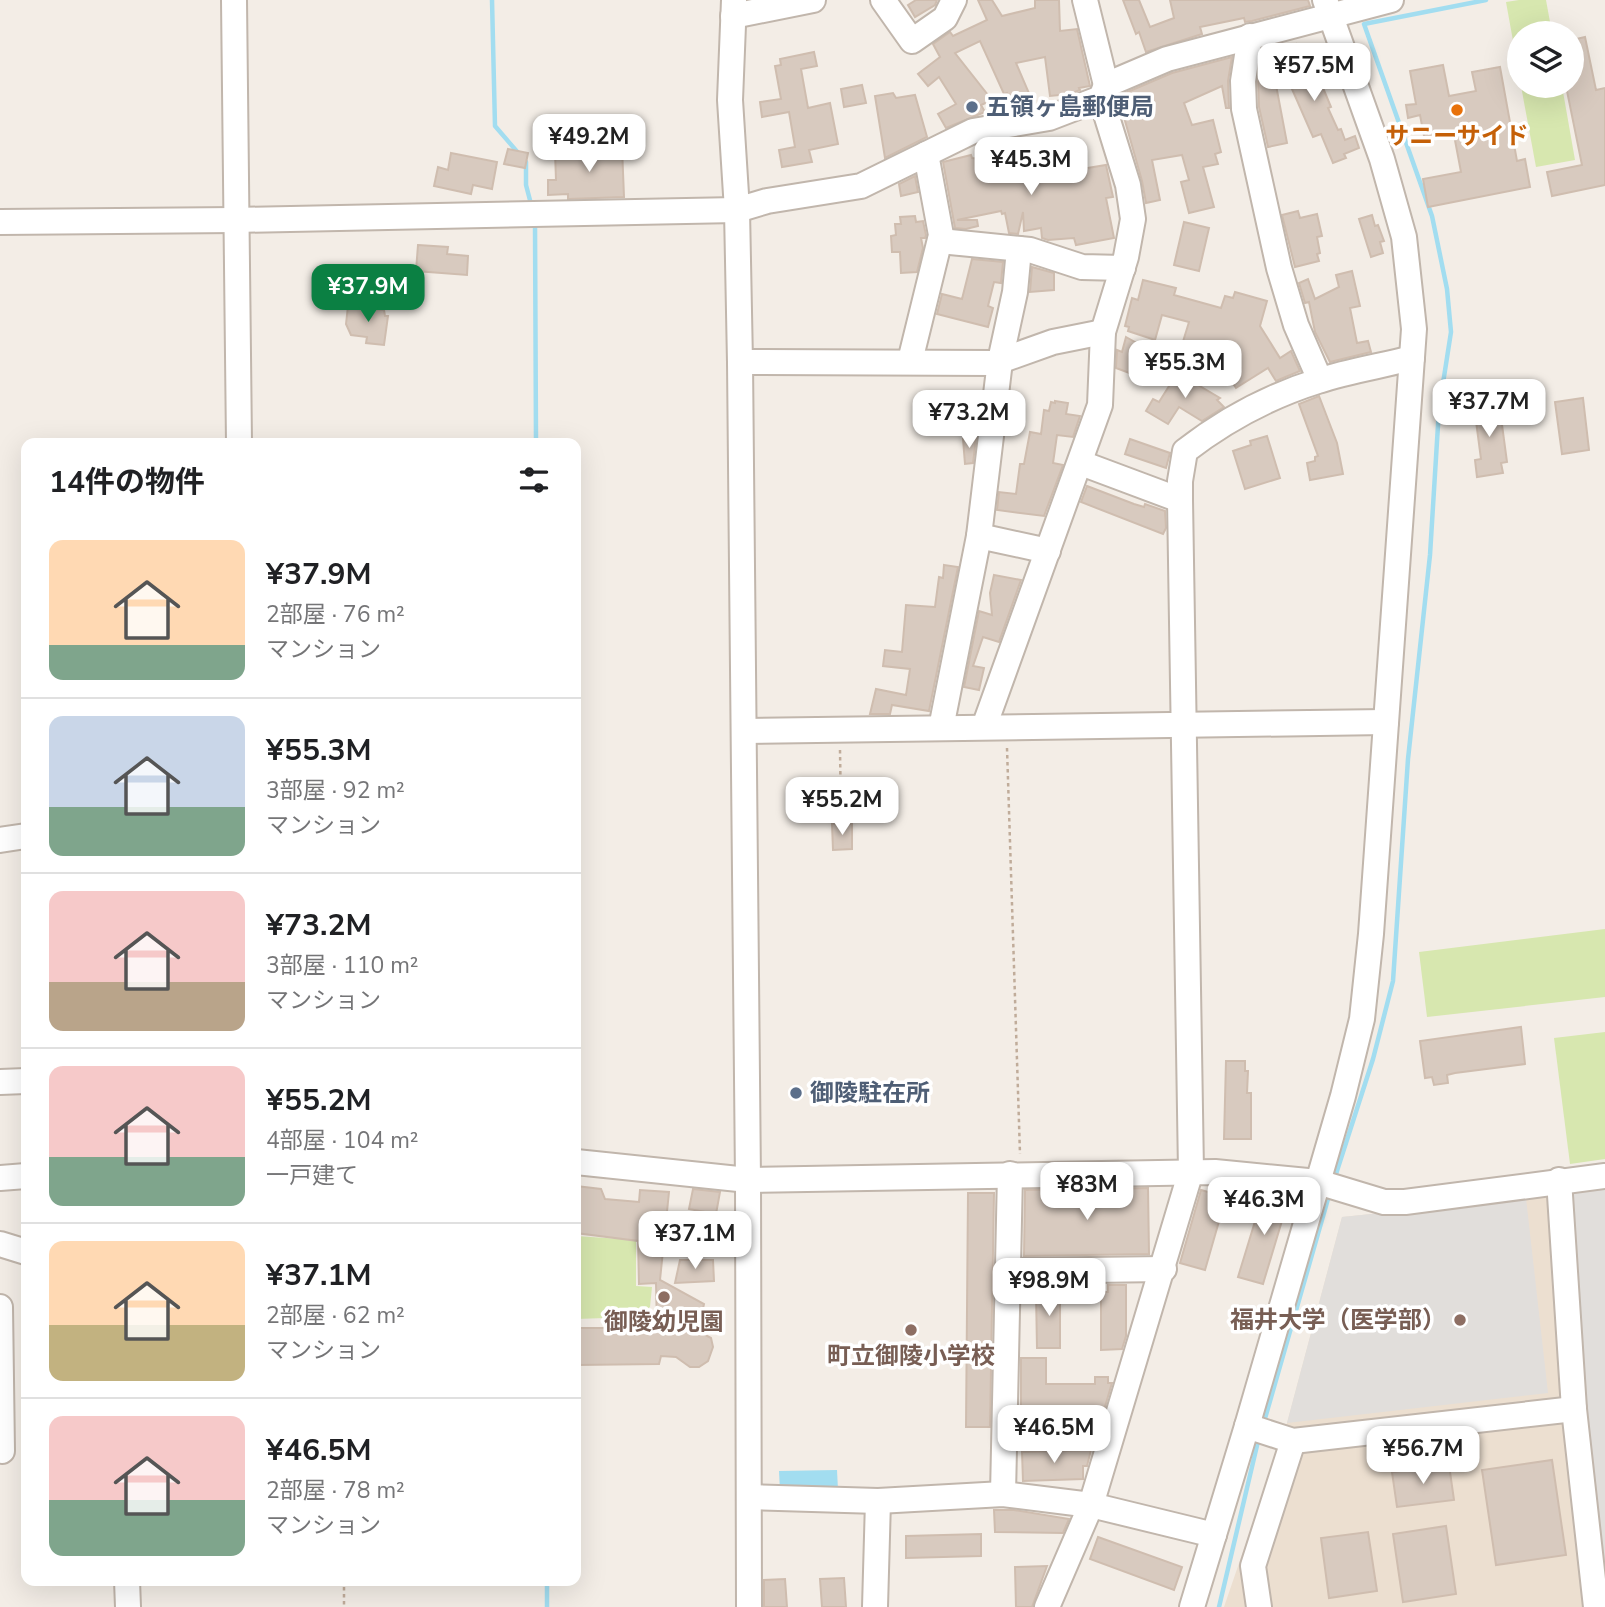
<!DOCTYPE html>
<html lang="ja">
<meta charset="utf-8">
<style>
:root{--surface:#fff;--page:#f2f2f2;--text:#202124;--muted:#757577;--line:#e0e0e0;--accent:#0b8043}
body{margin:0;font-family:"Nunito Sans","Noto Sans JP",sans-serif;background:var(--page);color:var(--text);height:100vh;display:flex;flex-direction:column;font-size:26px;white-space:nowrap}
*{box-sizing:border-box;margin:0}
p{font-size:23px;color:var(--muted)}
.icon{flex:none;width:38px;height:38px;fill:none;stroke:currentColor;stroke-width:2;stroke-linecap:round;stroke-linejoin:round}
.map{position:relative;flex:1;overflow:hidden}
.details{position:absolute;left:21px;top:438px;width:560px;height:1148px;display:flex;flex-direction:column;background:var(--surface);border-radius:14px;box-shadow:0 7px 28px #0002}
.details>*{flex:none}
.tools{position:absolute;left:1507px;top:21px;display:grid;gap:14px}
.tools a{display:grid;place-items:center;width:77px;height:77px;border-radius:50%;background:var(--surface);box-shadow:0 7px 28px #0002;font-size:35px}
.price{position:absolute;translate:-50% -60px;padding:0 16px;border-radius:14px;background:#fff;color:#222;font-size:23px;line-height:46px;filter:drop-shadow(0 2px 4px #0008)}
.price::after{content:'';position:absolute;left:50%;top:42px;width:21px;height:16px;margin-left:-10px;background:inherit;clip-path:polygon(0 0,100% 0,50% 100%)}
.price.on{background:var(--accent);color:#fff}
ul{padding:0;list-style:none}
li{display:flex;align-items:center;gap:21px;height:175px;padding:0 28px}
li+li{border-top:2px solid var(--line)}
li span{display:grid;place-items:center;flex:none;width:196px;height:140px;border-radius:14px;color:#555}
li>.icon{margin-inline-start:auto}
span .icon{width:84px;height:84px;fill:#fffc;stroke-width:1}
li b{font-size:30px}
h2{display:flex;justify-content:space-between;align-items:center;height:84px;padding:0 28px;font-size:30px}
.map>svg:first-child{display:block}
.education{fill:#ecdfd0}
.green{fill:#d7e7af}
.parking{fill:#e1dedb}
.water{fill:#a2ddf0}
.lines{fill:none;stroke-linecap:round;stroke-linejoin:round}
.stream{stroke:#a2ddf0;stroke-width:4.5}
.building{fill:#d8cabf;stroke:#cfbdaf;stroke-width:2}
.minor-casing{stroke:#c1b6ac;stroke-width:28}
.path{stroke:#c0ac9a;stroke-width:2.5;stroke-dasharray:3.5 3.5;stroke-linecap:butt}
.minor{stroke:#fff;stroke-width:24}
.service-dot{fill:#5c6f8a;stroke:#fff;stroke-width:2.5}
.food-dot{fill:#e8710a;stroke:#fff;stroke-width:2.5}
.education-dot{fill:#8d6e63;stroke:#fff;stroke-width:2.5}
.labels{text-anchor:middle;stroke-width:7;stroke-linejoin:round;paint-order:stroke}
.service-label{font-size:24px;font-weight:bold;fill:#4e5e75;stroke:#fff;text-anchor:start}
.food-label{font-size:24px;font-weight:bold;fill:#c56008;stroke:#fff}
.education-label{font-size:24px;font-weight:bold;fill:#785e54;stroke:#fff}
</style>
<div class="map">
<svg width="1605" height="1607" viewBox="0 0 1605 1607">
<rect width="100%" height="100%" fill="#f3ede6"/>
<path class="education" d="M1605,1187V1607H1224L1287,1423L1342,1217L1526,1198Z"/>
<g class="green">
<path d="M1519,0H1546L1552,33H1519V74L1506,2Z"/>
<path d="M1521,86H1562L1575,160L1536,167Z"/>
<path d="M1605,929V997L1427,1017L1419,952Z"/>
<path d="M1605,1032V1159L1570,1164L1554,1038Z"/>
<path d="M576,1236L636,1240V1286L652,1287L650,1307L634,1317L576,1319Z"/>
</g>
<g class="parking">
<path d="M1605,1187V1565L1556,1194Z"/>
<path d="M1526,1198L1548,1393L1287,1423L1342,1217Z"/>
</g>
<path class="water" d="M837,1470L838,1490L780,1491L779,1471Z"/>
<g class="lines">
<g class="stream">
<path d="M492,0L495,126L526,162V185L531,204"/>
<path d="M535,223L536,443"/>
<path d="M1335,1177L1373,1059L1393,981L1408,759L1430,555L1439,409L1451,332L1447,289L1432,216L1364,24L1486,0"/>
<path d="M1264,1422L1330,1192"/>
<path d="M547,1580V1607"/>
<path d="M1219,1607L1259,1437"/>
</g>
</g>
<g class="building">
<path d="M916,0H937L935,5L915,17L908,5Z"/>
<path d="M978,0H992L1002,16L1035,8V0H1059L1060,31L1077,29L1090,86L1079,88L1080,90L1070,94L1050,96L1045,57L1016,63L1031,98L1013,106L1007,93L1004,94L980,41L955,53L992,100L981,105L985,112L946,128L938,114L956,104L939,77L928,86L918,74L940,57L933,44L950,32L953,36L987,20Z"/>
<path d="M1123,0H1139L1150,27L1174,18L1170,0H1308L1310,6L1252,21L1245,22L1244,18L1200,27L1202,34L1146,52L1139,32L1136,34Z"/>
<path d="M1585,37L1596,90L1605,88V185L1552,196L1547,172L1582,165L1566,86H1572V40Z"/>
<path d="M1296,44L1299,58L1305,56L1308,74L1316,71L1331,107L1328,108L1338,130L1341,129L1345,140L1355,136L1359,148L1344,154L1346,158L1333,163L1321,134L1313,137L1274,48Z"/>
<path d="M1269,48L1287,143L1268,147L1259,107L1258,82L1263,49Z"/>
<path d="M814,52L817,66L801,69L808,108L830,103L838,144L809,150L812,162L782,167L779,150L795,147L789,112L762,117L760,102L781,99L775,66L781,65L780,59Z"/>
<path d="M1232,57L1228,81L1229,108H1226L1222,86L1184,103L1192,125L1213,120L1221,152L1215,154L1218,164L1203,167L1214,207L1189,213L1181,182L1189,180L1182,155L1152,160L1160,200L1146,203L1142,181L1118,96L1172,73Z"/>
<path d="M1443,65L1449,96L1476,91L1472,72L1500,67L1517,161L1525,159L1530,187L1428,207L1423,179L1461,172L1454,135L1425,141L1420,115L1408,118L1406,105L1416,104L1410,71Z"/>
<path d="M862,85L866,103L844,107L841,89Z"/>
<path d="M893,93L896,98L915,95L927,137L885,158L875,96Z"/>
<path d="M605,147H622L624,197L568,199V194L548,195V180H556L555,152L605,151Z"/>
<path d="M508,149L528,153L525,168L504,164Z"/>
<path d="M1036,149L1042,180L1075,174V170L1106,165L1113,197L1106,198L1114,238L1076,245L1074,238L1048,240L1042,238L1041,228L1024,231L1023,212L1018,234L1009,233L1005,213L1002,214L1001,211L957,220H977L978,226L966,229L955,228L943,162L971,155L972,158L983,159Z"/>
<path d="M451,153L497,162L492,189L473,185L471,194L434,186L438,167L448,170Z"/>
<path d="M915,176L918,192L901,196L899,184Z"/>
<path d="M1298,211L1300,218L1317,214L1322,236L1317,237L1320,253L1317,254L1319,261L1295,267L1282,215Z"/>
<path d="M1372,215L1375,226L1378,225L1384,241L1380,242L1383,253L1371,257L1359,219Z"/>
<path d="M915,216L916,222L923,221L926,235L925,238H921L923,248L917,272L901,273L900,252H892L891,236L896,235L895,224H901L900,217Z"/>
<path d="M1184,222L1209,228L1199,271L1174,265Z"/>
<path d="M418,245L448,247L447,254L468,256L467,275L416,271Z"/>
<path d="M972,259L1003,262L1001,283L994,282L988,306L993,308L988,327L937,314L942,294L962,299Z"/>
<path d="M1032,267L1054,273V290L1030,292Z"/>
<path d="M1352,271L1360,306L1350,308L1357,343L1368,341L1371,352L1330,362L1315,332L1309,302L1305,303L1299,283L1308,279L1315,299L1339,287L1336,275Z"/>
<path d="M1143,280L1176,288L1174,295L1221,308L1225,296L1233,298L1235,292L1267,301L1260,326L1280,358L1291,351L1300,371L1276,381L1268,368L1236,388L1228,376L1240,368L1181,348L1189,322L1162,315L1155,340L1128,331L1129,327L1125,326L1132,298L1138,300Z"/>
<path d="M348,306L384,310L385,316H388L384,345L366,343L367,337L351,335L346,324Z"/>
<path d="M1126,337L1142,346L1132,374L1116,368L1117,350L1122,352Z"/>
<path d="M1184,371L1195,378L1193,382L1220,398L1217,400L1224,407L1202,421L1179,407L1168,424L1146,411L1153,399L1159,402L1176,375L1180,377Z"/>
<path d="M1319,396L1337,443L1343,474L1310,480L1307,463L1315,461V457L1318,456L1299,404Z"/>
<path d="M1583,398L1589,450L1562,454L1555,402Z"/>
<path d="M1055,401L1068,403L1066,414L1080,416L1073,437L1057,435L1053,463L1063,465L1044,516L997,510L999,492L1016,494L1020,464H1024L1030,432L1041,434L1044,410L1049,411L1051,402L1055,403Z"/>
<path d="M1494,402L1495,411L1500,410L1507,462L1501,463L1503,473L1477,477L1475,460L1481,459L1476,421H1470L1468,406Z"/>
<path d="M1267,436L1280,478L1245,489L1233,451L1251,445L1250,441Z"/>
<path d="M976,438L973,463L965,464L963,439Z"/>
<path d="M1130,439L1170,453L1166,468L1125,454Z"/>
<path d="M1087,486L1134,504L1144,507L1145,504L1165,511L1166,528L1163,534L1081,502Z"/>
<path d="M944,565L958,567L929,711L892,705L890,714H870L876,689L906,695L910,669L883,666L885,650L902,652L906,605L935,607L939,577L943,578Z"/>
<path d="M994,575L1021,580L999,642L983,637L973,666L984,668L979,690L964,687L979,611L992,615L990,593Z"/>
<path d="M832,824H852V849L833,850Z"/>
<path d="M1521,1027L1525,1064L1455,1073L1447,1075L1448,1083L1434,1085L1432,1077L1425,1078L1420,1041Z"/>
<path d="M1226,1061H1245V1071H1248L1247,1093H1251V1139H1224Z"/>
<path d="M576,1186L601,1189L605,1199L639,1202L640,1190L669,1192L660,1280L704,1304L702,1313L694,1329L711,1338L713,1347L708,1361L699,1367H690L676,1357L661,1356L659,1364L576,1365V1328H657L656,1283L639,1284L638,1241L576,1233Z"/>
<path d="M1148,1188L1149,1254L1024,1256L1025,1190Z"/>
<path d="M693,1189L720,1192L716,1214L689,1209Z"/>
<path d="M1201,1190L1226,1197L1205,1270L1180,1263Z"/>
<path d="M1264,1192L1290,1194L1263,1284L1238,1277Z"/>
<path d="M968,1193H994L990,1427H966Z"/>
<path d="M680,1260H713L714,1281L675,1283Z"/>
<path d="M1108,1285H1126V1336L1122,1349L1101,1350V1292H1108Z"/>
<path d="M1043,1286H1060V1348H1037L1036,1293H1043Z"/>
<path d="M1021,1358H1046V1384H1095V1377H1108V1383H1112L1104,1410H1046L1045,1414H1041V1418H1021Z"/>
<path d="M1091,1450L1087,1466H1083V1479L1023,1481L1022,1452Z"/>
<path d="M1552,1460L1566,1555L1496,1565L1482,1470Z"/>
<path d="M1449,1465L1454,1500L1397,1507L1392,1472Z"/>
<path d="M994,1510H1014L1069,1519L1063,1533L995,1532Z"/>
<path d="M1446,1526L1456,1594L1403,1602L1393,1534Z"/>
<path d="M1368,1532L1377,1591L1329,1598L1321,1538Z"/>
<path d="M981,1534V1556L906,1558V1536Z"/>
<path d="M1098,1537L1182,1567L1174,1590L1090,1559Z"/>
<path d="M1047,1566L1032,1607H1016L1015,1567Z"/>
<path d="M844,1578L846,1607H822L820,1579Z"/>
<path d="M785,1579L787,1607H764V1580Z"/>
</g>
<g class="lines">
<defs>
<g id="minor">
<path d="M234,0L239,443"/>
<path d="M734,0L730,100L737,210L740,362L748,1180L749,1607"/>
<path d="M883,0L912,41L945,18L954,0"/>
<path d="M1085,0L1106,85"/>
<path d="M733,16L813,0"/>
<path d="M1250,36L1243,81L1244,109L1279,268L1296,325L1320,380"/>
<path d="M0,222L236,220L737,210L767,201L861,186L973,131L1049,118L1101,98"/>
<path d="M940,241L1030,250L1082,267L1123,268"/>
<path d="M910,361L941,235L926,154"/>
<path d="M740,362L994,363L1053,342L1103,332"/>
<path d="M1081,463L1180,500"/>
<path d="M979,536L1048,551"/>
<path d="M984,727L1100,405L1103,332L1126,257L1133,219L1128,185L1101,98L1106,85L1167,59L1391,0"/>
<path d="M941,728L979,536L1000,361L1015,292L1019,249"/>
<path d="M744,731L1386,722"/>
<path d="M0,840L26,836"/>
<path d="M0,1082L26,1081"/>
<path d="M576,1162L748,1180L1215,1172L1318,1182L1384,1202H1405L1605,1176"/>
<path d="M0,1178L26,1176"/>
<path d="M1559,1180L1574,1409L1596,1607"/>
<path d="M0,1244L26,1252"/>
<path d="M1008,1271L1164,1269"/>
<path d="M0,1307L2,1451"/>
<path d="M1247,1426L1293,1441L1574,1409"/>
<path d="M1003,1494L1010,1174"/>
<path d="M749,1497L878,1501L1003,1494L1091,1505L1214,1535"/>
<path d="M127,1580L128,1607"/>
<path d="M875,1607L878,1501"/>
<path d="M1047,1607L1091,1505L1191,1171L1180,500V481L1185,451C1225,420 1270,396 1318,381C1348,371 1381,366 1412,358"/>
<path d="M1192,1607L1247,1426L1343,1096L1362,1019L1371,934L1414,329L1404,237L1382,159L1325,0"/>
<path d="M1259,1607L1253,1566L1293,1441"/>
</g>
</defs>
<use href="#minor" class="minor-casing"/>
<g class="path">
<path d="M1007,748L1020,1154"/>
<path d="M840,750L841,812"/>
<path d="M344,1580V1607"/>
</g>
<use href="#minor" class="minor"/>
</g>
<g class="service-dot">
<circle cx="972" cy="107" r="7"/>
<circle cx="796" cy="1093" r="7"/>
</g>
<circle class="food-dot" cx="1457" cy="110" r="7"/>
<g class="education-dot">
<circle cx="664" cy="1297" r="7"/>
<circle cx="1460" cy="1320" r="7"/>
<circle cx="911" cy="1330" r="7"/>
</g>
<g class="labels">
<g class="service-label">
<text x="986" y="115">五領ヶ島郵便局</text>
<text x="810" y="1101">御陵駐在所</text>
</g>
<g class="food-label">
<text x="1457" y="144">サニーサイド</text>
</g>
<g class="education-label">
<text x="1446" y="1328" text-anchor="end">福井大学（医学部）</text>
<text x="664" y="1330">御陵幼児園</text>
<text x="911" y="1364">町立御陵小学校</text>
</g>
</g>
</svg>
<div class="tools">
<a><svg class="icon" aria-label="layers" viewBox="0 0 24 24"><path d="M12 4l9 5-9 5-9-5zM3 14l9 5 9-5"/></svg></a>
</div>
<b class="price" style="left:1314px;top:103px">¥57.5M</b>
<b class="price" style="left:589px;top:174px">¥49.2M</b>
<b class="price" style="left:1031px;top:197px">¥45.3M</b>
<b class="price on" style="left:368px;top:324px">¥37.9M</b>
<b class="price" style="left:1185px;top:400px">¥55.3M</b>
<b class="price" style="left:1489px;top:439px">¥37.7M</b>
<b class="price" style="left:969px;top:450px">¥73.2M</b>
<b class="price" style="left:842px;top:837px">¥55.2M</b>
<b class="price" style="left:1087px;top:1222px">¥83M</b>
<b class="price" style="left:1264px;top:1237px">¥46.3M</b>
<b class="price" style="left:695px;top:1271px">¥37.1M</b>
<b class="price" style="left:1049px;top:1318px">¥98.9M</b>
<b class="price" style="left:1054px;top:1465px">¥46.5M</b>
<b class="price" style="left:1423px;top:1486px">¥56.7M</b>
<section class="details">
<h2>14件の物件<svg class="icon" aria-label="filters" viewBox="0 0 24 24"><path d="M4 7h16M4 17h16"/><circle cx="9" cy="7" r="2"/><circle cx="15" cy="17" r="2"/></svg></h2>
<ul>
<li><span style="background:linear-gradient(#ffd9b3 75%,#7fa58c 0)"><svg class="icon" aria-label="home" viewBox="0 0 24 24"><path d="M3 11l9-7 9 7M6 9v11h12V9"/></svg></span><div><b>¥37.9M</b><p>2部屋 · 76 m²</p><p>マンション</p></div></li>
<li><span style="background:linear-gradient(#c9d6e8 65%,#7fa58c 0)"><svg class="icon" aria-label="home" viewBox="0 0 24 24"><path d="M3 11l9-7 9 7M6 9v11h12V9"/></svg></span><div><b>¥55.3M</b><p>3部屋 · 92 m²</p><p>マンション</p></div></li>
<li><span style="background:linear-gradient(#f6c9c9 65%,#b9a48a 0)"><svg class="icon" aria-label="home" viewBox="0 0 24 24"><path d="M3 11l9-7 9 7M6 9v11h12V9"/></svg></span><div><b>¥73.2M</b><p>3部屋 · 110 m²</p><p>マンション</p></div></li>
<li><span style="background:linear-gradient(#f6c9c9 65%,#7fa58c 0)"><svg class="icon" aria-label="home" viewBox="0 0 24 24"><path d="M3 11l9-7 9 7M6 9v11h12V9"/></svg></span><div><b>¥55.2M</b><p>4部屋 · 104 m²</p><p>一戸建て</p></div></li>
<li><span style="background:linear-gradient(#ffd9b3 60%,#c2b280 0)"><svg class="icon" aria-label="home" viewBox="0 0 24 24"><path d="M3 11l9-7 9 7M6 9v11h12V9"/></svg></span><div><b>¥37.1M</b><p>2部屋 · 62 m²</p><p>マンション</p></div></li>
<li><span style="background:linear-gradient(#f6c9c9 60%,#7fa58c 0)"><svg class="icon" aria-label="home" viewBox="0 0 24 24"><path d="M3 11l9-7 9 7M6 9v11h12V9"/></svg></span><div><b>¥46.5M</b><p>2部屋 · 78 m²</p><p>マンション</p></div></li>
</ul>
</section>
</div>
